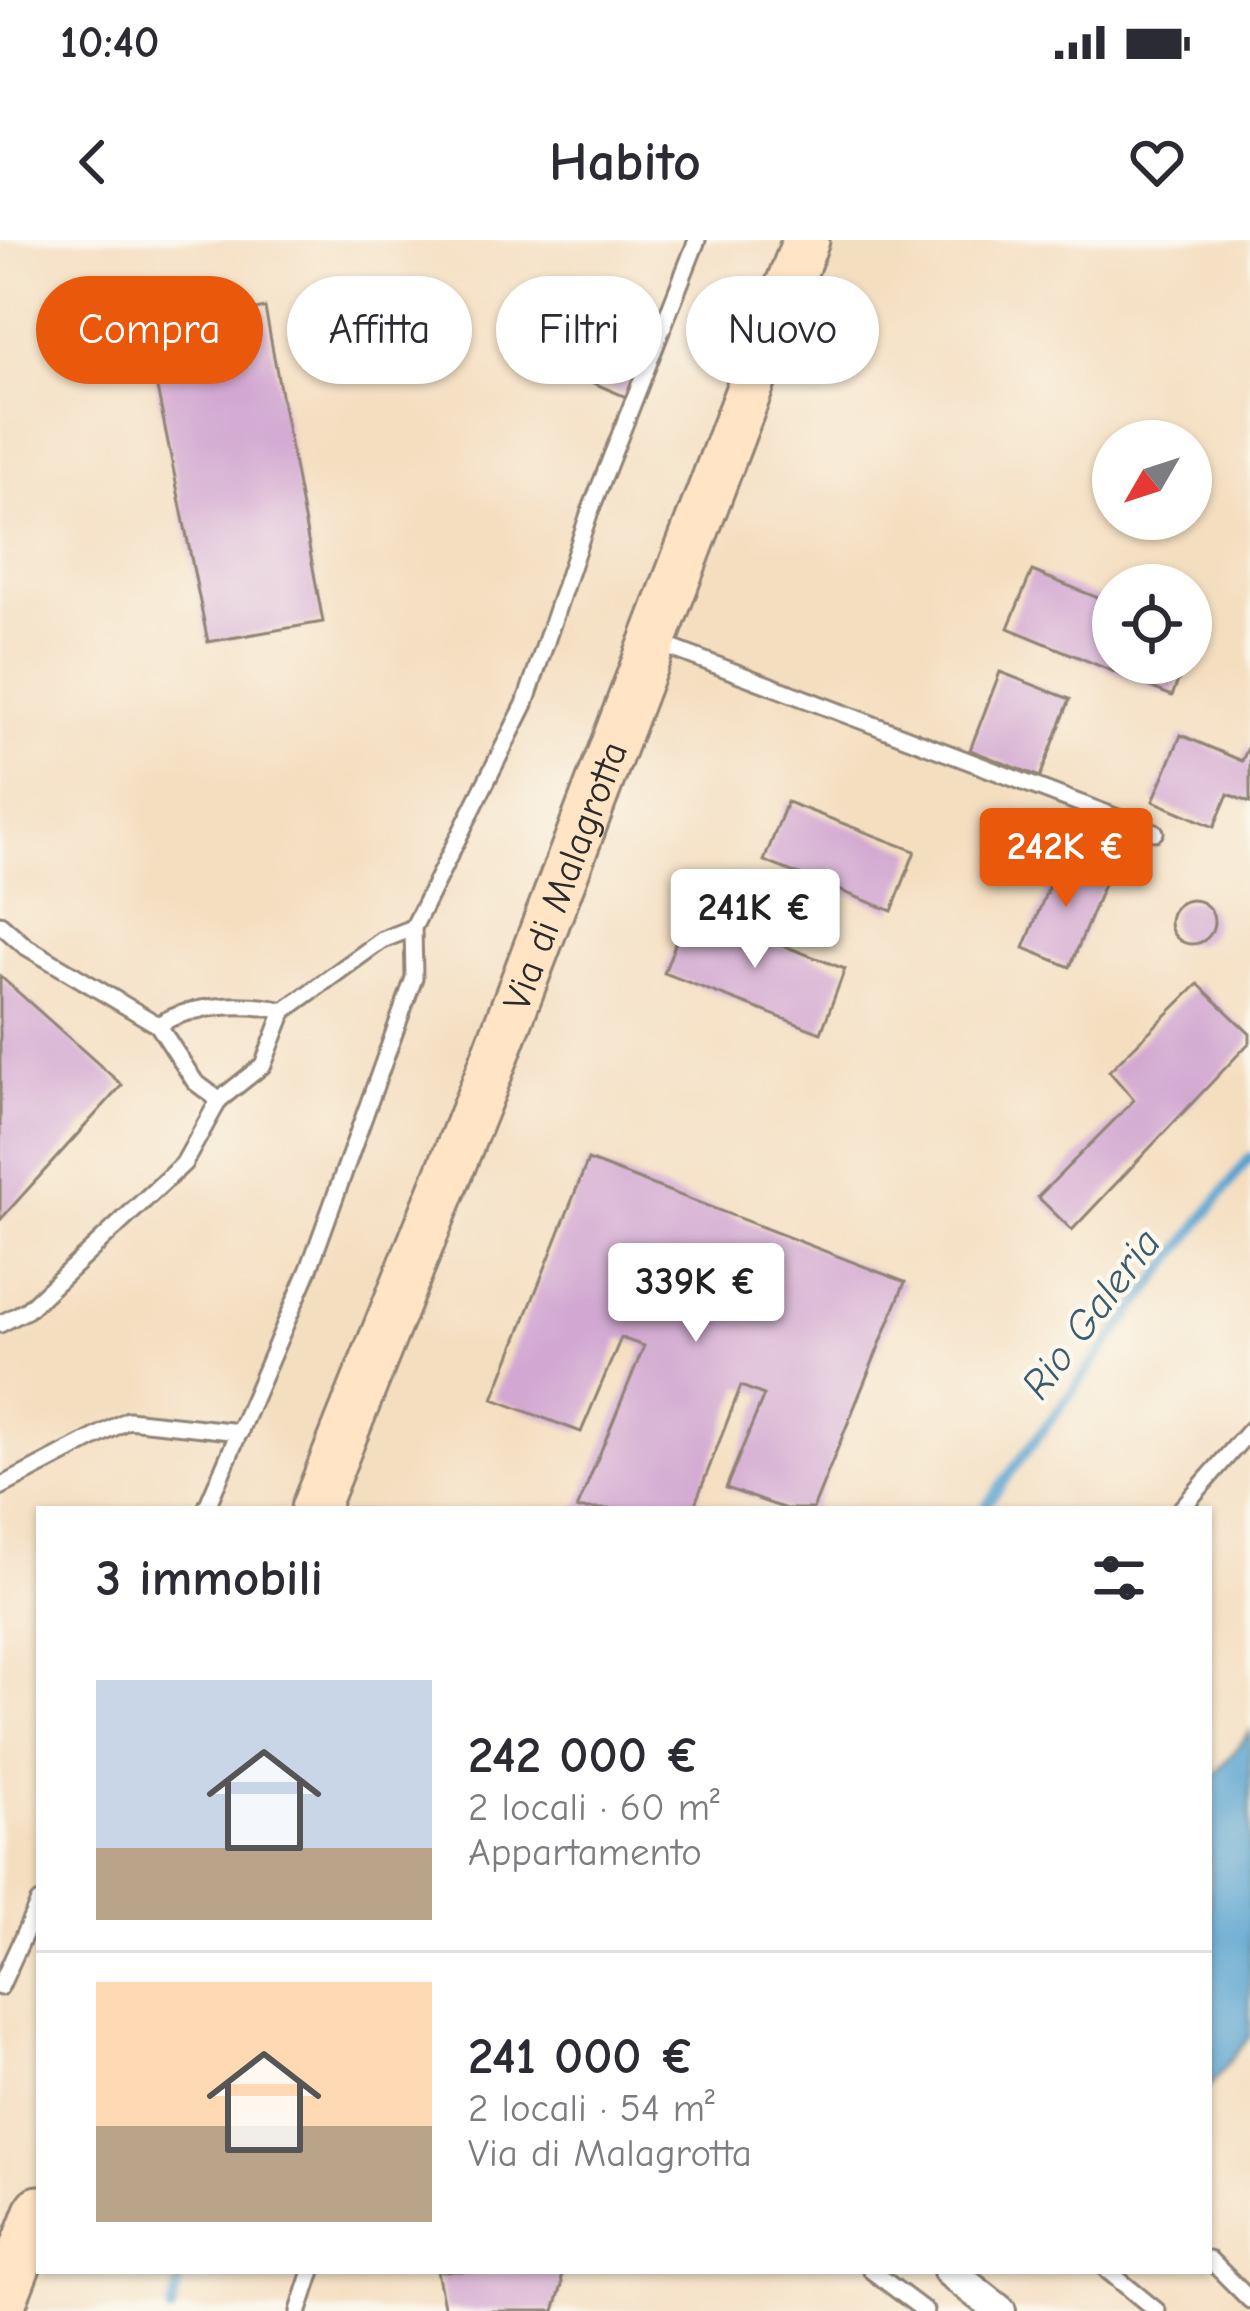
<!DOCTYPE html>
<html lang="it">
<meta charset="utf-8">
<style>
:root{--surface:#fff;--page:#f2f2f3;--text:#2b2b33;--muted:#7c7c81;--line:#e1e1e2;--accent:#ea580c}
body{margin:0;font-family:"Comic Neue",sans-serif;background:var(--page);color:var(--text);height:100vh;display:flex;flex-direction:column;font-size:45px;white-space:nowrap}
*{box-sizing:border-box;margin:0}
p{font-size:39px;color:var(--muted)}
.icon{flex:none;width:66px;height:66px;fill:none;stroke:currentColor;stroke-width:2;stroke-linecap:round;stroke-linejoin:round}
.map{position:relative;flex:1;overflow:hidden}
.side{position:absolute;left:36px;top:1266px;width:1176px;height:768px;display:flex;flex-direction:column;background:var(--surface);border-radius:0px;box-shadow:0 3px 9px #0004}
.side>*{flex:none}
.top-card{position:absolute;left:36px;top:36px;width:1179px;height:108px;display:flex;gap:24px}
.needle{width:78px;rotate:231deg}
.fabs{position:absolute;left:1092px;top:180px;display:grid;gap:24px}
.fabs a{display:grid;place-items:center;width:120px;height:120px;border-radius:50%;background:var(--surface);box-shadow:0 3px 9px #0004;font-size:60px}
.price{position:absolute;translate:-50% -102px;padding:0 27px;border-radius:12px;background:#fff;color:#222;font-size:39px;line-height:78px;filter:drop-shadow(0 3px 6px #0008)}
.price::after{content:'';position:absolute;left:50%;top:72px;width:36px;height:27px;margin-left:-18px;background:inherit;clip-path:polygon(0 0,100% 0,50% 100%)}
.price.on{background:var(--accent);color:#fff}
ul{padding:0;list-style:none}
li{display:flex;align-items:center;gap:36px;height:300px;padding:0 60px}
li+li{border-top:3px solid var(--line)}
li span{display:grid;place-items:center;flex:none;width:336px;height:240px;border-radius:0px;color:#555}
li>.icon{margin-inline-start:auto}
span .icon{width:144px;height:144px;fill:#fffc;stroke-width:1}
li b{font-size:51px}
h2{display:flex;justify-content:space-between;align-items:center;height:144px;padding:0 60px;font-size:51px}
.chip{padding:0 42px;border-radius:54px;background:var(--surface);box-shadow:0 3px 9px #0004;font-size:42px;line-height:108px}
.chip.on{background:var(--accent);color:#fff}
.status{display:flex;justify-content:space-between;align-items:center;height:84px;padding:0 60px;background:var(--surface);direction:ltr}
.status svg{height:33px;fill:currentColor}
header{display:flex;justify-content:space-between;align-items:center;height:156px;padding:0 60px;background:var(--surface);font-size:54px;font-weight:800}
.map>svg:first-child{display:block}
.water{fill:#56a2cf;stroke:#40667d;stroke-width:3}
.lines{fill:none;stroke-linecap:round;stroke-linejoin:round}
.stream{stroke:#56a2cf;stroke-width:10}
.building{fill:#d2a7d1}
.service-casing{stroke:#908476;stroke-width:21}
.minor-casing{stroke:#908476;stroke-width:36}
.secondary-casing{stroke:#908476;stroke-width:51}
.service{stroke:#fff;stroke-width:15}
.minor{stroke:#fff;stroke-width:30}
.secondary{stroke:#ffe4c6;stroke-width:45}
.labels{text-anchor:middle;stroke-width:9;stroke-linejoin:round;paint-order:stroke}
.street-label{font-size:39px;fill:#2b2b2b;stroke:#fbf7ec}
.water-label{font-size:42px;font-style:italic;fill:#3c5b6d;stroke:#fbf7ec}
</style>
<div class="status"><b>10:40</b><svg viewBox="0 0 49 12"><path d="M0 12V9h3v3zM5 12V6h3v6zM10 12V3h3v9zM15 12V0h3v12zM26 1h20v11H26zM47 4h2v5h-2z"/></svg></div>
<header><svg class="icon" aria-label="back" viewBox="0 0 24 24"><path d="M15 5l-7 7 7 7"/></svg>Habito<svg class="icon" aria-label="heart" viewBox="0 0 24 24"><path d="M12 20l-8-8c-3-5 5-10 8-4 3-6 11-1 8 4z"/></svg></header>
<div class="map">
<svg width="1250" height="2071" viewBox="0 0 1250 2071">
<rect width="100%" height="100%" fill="#fbf7ec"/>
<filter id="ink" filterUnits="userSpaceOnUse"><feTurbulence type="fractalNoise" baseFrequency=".00833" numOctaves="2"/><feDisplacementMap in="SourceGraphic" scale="24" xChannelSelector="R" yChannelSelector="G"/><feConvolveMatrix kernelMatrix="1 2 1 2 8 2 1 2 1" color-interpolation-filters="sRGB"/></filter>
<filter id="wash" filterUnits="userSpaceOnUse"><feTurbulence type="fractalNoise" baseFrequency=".004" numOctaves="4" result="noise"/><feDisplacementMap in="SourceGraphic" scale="48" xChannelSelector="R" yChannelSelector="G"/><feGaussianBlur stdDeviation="2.7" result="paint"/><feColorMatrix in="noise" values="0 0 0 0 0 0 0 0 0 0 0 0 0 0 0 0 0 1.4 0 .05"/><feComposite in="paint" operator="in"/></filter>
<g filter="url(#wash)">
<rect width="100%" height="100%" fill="#f4dec0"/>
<path class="water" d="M1250,1492V1797L1209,1847V1542Z"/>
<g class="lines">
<g class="stream">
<path d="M983,1269L1250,917"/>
<path d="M171,2071L182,2031"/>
</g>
</g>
<g id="blocks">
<g class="building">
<path d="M265,68L323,382L208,402L146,93Z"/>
<path d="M608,83L650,101L626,157L584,139Z"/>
<path d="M1032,331L1113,364V423H1185L1172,456L1008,388Z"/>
<path d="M1000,432L1070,459L1040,537L970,510Z"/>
<path d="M1181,495L1242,521L1250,503V563L1228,554L1214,587L1153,561Z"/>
<path d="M787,562L915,611L892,671L764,621Z"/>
<path d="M1062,613L1109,632L1070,727L1024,708Z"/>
<circle cx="1192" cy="682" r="22"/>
<path d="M688,670L845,729L821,793L664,733Z"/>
<path d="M0,736L122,845L0,980Z"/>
<path d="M1198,744L1250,794V802L1072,990L1038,957L1134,860L1109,831Z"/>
<path d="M588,920L905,1042L813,1269H786L726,1248L764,1155L741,1146L693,1269H577L644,1106L621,1098L581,1192L493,1159Z"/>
<path d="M437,2031H561L562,2045L554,2071H445Z"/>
</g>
</g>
</g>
<g filter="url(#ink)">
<use href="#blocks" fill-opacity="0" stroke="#908476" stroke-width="3"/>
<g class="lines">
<defs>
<g id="service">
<path d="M658,403L1155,592"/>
<path d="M0,684L25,706L158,785L195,842L219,860"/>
<path d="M158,785C191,764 246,762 284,771"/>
<path d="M0,1084L27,1070L184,923L219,860L263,825L284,771L382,700L413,688"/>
<path d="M0,1247L128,1180L240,1192"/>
<path d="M206,1269L309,1029L414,738L413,688L525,464L589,274L697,0"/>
<path d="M1181,1269L1250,1190"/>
<path d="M0,1747L39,1662"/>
<path d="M1209,2019L1250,2060"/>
<path d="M872,2031L925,2071"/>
<path d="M1108,2031L1157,2071"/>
<path d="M299,2071L312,2031"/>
</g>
<path id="minor" d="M949,2031L1000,2071"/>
<g id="secondary">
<path id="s1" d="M314,1269L484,846L806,0"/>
<path d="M0,2070L39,1969"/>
</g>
</defs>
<use href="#service" class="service-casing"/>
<use href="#minor" class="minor-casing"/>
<use href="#secondary" class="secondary-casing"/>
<use href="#service" class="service"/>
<use href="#minor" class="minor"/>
<use href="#secondary" class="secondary"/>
</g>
</g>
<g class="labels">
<g class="street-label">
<text dy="14" stroke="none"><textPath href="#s1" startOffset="681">Via di Malagrotta</textPath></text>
</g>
<g class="water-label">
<text transform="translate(1090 1073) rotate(-53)" y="15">Rio Galeria</text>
</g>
</g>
</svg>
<div class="fabs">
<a><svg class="needle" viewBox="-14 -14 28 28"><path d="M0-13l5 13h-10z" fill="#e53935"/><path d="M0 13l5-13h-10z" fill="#7c7c81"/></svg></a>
<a><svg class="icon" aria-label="locate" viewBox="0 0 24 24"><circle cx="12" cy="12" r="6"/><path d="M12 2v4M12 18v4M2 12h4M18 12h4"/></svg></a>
</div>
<b class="price on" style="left:1066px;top:670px">242K €</b>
<b class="price" style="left:755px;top:731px">241K €</b>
<b class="price" style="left:696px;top:1105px">339K €</b>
<div class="top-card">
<a class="chip on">Compra</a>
<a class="chip">Affitta</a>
<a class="chip">Filtri</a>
<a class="chip">Nuovo</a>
</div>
<section class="side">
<h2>3 immobili<svg class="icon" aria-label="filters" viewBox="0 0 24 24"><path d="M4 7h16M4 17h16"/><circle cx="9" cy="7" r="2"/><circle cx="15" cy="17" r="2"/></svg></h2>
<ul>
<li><span style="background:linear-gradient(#c9d6e8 70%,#b9a48a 0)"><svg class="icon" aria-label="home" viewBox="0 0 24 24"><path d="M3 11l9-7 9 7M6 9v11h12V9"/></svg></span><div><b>242 000 €</b><p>2 locali · 60 m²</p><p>Appartamento</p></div></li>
<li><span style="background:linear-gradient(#ffd9b3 60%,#b9a48a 0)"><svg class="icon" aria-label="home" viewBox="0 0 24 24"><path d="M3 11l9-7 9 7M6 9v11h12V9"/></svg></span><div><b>241 000 €</b><p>2 locali · 54 m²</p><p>Via di Malagrotta</p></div></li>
</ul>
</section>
</div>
